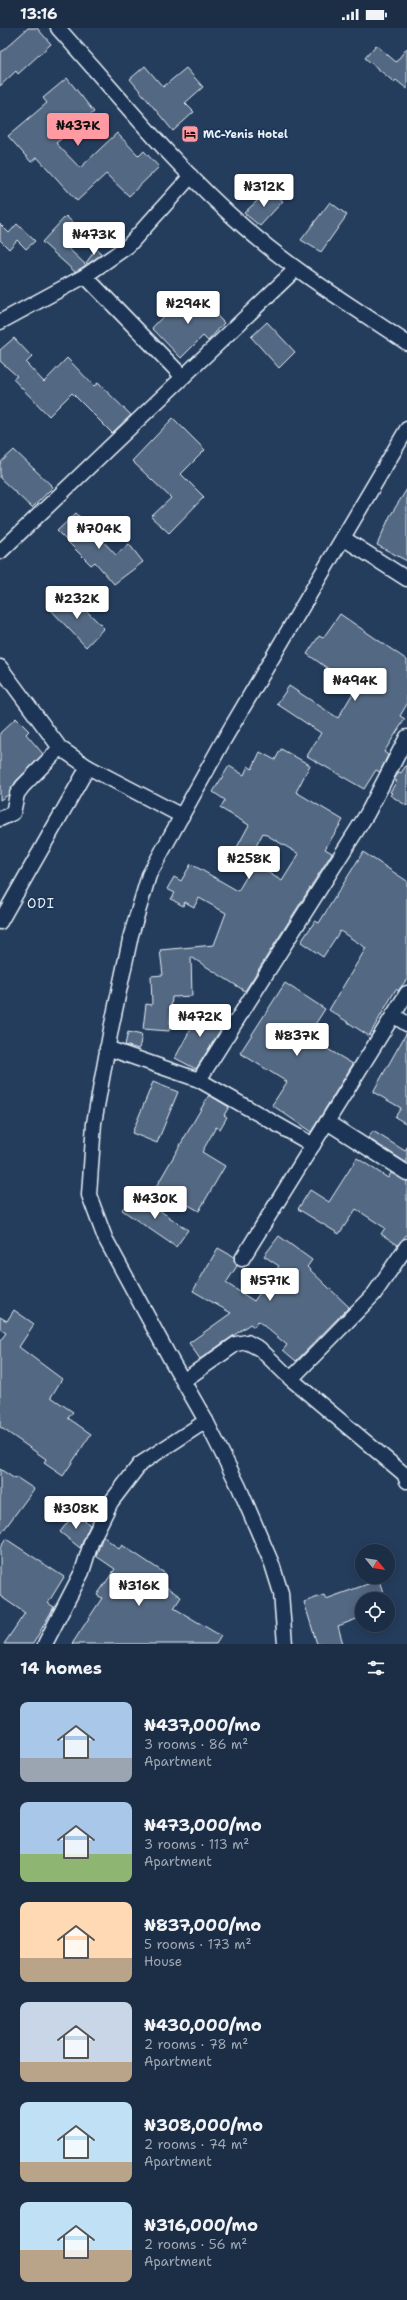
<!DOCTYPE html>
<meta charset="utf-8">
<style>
:root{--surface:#1c2e46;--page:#25364d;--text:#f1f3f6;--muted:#a0a8b3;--line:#3a4a5f;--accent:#ff9aa2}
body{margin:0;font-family:"Shantell Sans",sans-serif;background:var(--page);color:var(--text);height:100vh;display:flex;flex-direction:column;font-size:15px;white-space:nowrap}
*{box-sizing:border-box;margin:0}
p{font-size:13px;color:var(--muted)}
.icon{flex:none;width:22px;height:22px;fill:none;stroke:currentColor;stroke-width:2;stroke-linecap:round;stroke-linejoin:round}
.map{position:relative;height:1616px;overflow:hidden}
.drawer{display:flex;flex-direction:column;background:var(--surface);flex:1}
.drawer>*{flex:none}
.needle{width:26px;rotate:120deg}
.buttons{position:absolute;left:355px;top:1516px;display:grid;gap:8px}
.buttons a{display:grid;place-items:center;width:40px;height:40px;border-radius:50%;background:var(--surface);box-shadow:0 2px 10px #0003,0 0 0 1px var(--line);font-size:20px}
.price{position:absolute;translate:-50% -34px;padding:0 9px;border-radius:4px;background:#fff;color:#222;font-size:13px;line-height:26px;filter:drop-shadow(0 1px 2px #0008)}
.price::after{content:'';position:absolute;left:50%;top:24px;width:12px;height:9px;margin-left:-6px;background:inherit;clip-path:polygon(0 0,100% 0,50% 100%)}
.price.on{background:var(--accent);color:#111}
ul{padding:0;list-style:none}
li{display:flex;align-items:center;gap:12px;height:100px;padding:0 20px}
li span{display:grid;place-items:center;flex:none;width:112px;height:80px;border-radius:8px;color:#555}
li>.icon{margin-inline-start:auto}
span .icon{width:48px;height:48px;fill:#fffc;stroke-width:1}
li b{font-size:17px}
h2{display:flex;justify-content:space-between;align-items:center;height:48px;padding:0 20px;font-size:17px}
.status{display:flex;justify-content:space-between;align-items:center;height:28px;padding:0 20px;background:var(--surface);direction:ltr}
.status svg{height:11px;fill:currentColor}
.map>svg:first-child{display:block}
.building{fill:#536782;stroke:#e8f1f8}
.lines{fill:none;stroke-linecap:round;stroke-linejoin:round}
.minor-casing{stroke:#e8f1f8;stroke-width:17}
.minor{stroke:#1d3557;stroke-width:14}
.labels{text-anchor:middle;stroke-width:3.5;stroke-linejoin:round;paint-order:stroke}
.poi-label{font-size:11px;font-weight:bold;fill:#e8f1f8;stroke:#1d3557;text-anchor:start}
.quarter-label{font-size:13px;letter-spacing:1px;fill:#e8f1f8;stroke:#1d3557}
</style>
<div class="status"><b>13:16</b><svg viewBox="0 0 49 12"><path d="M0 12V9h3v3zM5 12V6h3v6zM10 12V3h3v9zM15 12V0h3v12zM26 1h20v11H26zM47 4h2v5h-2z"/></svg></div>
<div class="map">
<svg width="407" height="1616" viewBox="0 0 407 1616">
<rect width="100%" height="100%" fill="#253d5d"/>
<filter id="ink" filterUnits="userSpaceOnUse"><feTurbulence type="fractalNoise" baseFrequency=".025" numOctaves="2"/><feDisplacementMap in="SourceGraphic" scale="8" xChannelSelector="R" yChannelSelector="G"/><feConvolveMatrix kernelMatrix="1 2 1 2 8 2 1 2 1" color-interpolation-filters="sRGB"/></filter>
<g filter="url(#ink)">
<g class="building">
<path d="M28,0H37L51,16L18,46L16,43L0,58V25Z"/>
<path d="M376,17L396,34L407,20V61L396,52L394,54L365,30Z"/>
<path d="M145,38L163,59L186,40L203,59L185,75L194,84L173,103L130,51Z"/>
<path d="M67,50L94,84L56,115L80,140L117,105L139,128L144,123L159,139L129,168L106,146L77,173L37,129L31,134L8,108L47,75L43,70Z"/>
<path d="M269,162L283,173L260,198L244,185Z"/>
<path d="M330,174L347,187L321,224L301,212Z"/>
<path d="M66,188L83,204L68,220L86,237L75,244L42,214Z"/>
<path d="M0,196L9,205L17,196L35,213L26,221L17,212L9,221L0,212Z"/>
<path d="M96,221L102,226L88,236L86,235Z"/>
<path d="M194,264L224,295L208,313L203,308L181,330L152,300L168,283L172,287Z"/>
<path d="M267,294L295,324L279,340L251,309Z"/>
<path d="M14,310L32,329L26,335L44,354L67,330L94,358L98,355L131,387L112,405L72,365L49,388L13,351L17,348L0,333V322Z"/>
<path d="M173,390L205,422L181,446L204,469L169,505L151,489L171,470L132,433Z"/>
<path d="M14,422L53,459L32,480L0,450V435Z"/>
<path d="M407,461V533L377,517L390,488Z"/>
<path d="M76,485L116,527L129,516L143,534L114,556L95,534L91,537L57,503Z"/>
<path d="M68,565L104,600L86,619L51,582Z"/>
<path d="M340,586L407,632V676L400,688L405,691L384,724L388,727L380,744L376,742L364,761L307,728L321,705L277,676L289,658L338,690L356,660L307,626L319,608L323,610Z"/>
<path d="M16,690L29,703L26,706L43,726L16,753L8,767L0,772V705Z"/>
<path d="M281,721L310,737L296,764L343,792L325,821L332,825L245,963L191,929L192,968L172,969L169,1003L143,1001L146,976L152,977L151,948L163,947L160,922L214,917L226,885L199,870L194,879L185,874L183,878L171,871L175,865L167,861L174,849L181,853L191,836L238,863L254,836L282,853L299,826L263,805L249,831L235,823L249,797L220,780L225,772L213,764L229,738L244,747L248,738L252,741L260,724L275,732Z"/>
<path d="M407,736V778L390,767L392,765L390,764L397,753L394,752L399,744L401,745Z"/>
<path d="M363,824L407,853V951L398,963L396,961L369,1008L329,982L366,920L340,903L323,929L301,914L315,893L319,895Z"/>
<path d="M285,955L325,981L307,1009L353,1036L311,1104L272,1077L287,1054L240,1025Z"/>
<path d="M202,980L221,991L224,988L228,990L196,1041L175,1030Z"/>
<path d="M128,1004L142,1007L139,1021L125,1017Z"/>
<path d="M407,1004V1096L395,1089L401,1080L373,1064Z"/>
<path d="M153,1054L178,1064L157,1115L132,1105Z"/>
<path d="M209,1067L229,1079L224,1087L227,1089L220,1101L216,1099L202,1124L225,1138L199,1183L156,1159Z"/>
<path d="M373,1103L405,1123L407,1119V1135L368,1110Z"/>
<path d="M357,1130L388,1150L391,1145L407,1153V1206L398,1217L381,1206L385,1200L356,1181L339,1206L298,1181L310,1162L329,1174Z"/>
<path d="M134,1165L188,1202L176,1219L122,1182Z"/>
<path d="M279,1208L312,1232L307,1239L349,1279L296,1333L283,1322L287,1317L258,1293L254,1299L250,1296L200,1331L189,1315L231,1285L193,1263L218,1220L234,1229L237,1238L226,1255L254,1273L279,1238L264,1228Z"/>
<path d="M14,1282L34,1296L19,1319L62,1351L51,1369L73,1384L68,1390L91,1406L63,1448L44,1435L46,1431L0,1399V1313L6,1305L0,1301V1289L7,1293Z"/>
<path d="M0,1441L15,1451L16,1449L34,1461L0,1507Z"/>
<path d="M75,1485L90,1497L80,1520L60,1504Z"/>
<path d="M103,1508L119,1521L122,1517L166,1546L160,1555L181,1569L174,1580L221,1608L216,1616H72L102,1570L97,1567L115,1541L96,1528Z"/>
<path d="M6,1511L64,1549L48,1575L54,1579L33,1616H4L25,1585L0,1568V1520Z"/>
<path d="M379,1552L385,1571H362V1589L338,1598L343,1616H317L304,1574L324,1567L326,1571Z"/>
</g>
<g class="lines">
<defs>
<g id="minor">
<path d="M58,0C118,67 176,140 244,199C294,243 352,278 407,315"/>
<path d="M85,248L183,349"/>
<path d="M0,294L85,248L128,218L191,148"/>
<path d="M343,510L407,551"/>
<path d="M0,524L296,241"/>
<path d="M0,639L60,720L88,739L182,788"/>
<path d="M0,791L13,785L17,766L23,758L60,720"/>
<path d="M0,894L88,739"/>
<path d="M393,987L407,996"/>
<path d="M107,1020L199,1052L313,1117"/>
<path d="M199,1052L367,786L407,709"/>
<path d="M327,1094L407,1145"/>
<path d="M242,1231L407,965"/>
<path d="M291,1351L374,1266L407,1218"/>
<path d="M183,1353L236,1316L247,1314L260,1321L291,1351L404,1446L407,1453"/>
<path d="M45,1616L82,1544L92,1512L111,1474L140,1436L206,1393"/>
<path d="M285,1616L281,1565L272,1536L239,1459L206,1393L170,1330L105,1210L89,1167L94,1095L111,1001L131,907L149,847L222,715L407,401"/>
</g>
</defs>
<use href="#minor" class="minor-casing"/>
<use href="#minor" class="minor"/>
</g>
</g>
<defs>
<symbol id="hotel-square" viewBox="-11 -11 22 22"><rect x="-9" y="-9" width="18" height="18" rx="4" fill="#ff9aa2" stroke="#1d3557"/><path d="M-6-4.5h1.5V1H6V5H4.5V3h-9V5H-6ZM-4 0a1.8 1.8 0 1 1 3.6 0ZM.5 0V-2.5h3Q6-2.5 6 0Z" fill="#111"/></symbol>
</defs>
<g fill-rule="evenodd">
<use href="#hotel-square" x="180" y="96" width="20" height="20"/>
</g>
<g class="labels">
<g class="poi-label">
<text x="203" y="110">MC-Yenis Hotel</text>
</g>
<g class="quarter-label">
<text x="41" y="880">ODI</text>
</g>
</g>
</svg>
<div class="buttons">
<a><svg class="needle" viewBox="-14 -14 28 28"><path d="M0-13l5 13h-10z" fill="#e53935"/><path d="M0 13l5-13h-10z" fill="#a0a8b3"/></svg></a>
<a><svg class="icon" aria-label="locate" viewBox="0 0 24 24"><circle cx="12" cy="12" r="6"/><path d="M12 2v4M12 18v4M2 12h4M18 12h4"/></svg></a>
</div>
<b class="price on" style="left:78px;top:119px">₦437K</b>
<b class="price" style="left:264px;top:180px">₦312K</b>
<b class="price" style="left:94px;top:228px">₦473K</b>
<b class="price" style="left:188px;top:297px">₦294K</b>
<b class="price" style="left:99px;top:522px">₦704K</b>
<b class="price" style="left:77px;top:592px">₦232K</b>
<b class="price" style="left:355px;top:674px">₦494K</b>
<b class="price" style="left:249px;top:852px">₦258K</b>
<b class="price" style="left:200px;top:1010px">₦472K</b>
<b class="price" style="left:297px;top:1029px">₦837K</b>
<b class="price" style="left:155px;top:1192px">₦430K</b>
<b class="price" style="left:270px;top:1274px">₦571K</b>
<b class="price" style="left:76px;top:1502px">₦308K</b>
<b class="price" style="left:139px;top:1579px">₦316K</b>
</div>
<section class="drawer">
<h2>14 homes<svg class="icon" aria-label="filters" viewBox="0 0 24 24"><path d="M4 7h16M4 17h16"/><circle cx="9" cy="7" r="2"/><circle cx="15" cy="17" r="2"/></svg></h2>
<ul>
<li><span style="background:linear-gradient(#a9c7e8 70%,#9aa5b1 0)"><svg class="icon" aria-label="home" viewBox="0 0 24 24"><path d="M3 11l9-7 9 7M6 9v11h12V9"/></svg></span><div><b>₦437,000/mo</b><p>3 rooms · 86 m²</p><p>Apartment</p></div></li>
<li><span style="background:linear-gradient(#a9c7e8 65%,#8fb573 0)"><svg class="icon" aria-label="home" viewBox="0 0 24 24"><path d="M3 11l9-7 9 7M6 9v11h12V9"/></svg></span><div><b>₦473,000/mo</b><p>3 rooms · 113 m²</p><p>Apartment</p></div></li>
<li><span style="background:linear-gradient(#ffd9b3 70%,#b9a48a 0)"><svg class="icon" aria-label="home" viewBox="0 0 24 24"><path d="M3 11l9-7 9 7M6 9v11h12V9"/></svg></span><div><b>₦837,000/mo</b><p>5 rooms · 173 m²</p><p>House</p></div></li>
<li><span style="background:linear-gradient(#c9d6e8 75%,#b9a48a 0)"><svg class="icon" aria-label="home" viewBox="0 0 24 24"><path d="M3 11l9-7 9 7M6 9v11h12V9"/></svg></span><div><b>₦430,000/mo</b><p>2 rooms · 78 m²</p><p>Apartment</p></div></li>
<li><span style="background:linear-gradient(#bfe0f5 75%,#b9a48a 0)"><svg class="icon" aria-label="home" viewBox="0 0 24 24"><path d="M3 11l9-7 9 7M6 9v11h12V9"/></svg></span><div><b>₦308,000/mo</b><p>2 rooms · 74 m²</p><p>Apartment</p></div></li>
<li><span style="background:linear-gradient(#bfe0f5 60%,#b9a48a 0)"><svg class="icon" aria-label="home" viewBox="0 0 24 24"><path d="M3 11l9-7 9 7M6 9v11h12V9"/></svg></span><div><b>₦316,000/mo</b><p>2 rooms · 56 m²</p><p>Apartment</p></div></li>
</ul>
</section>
